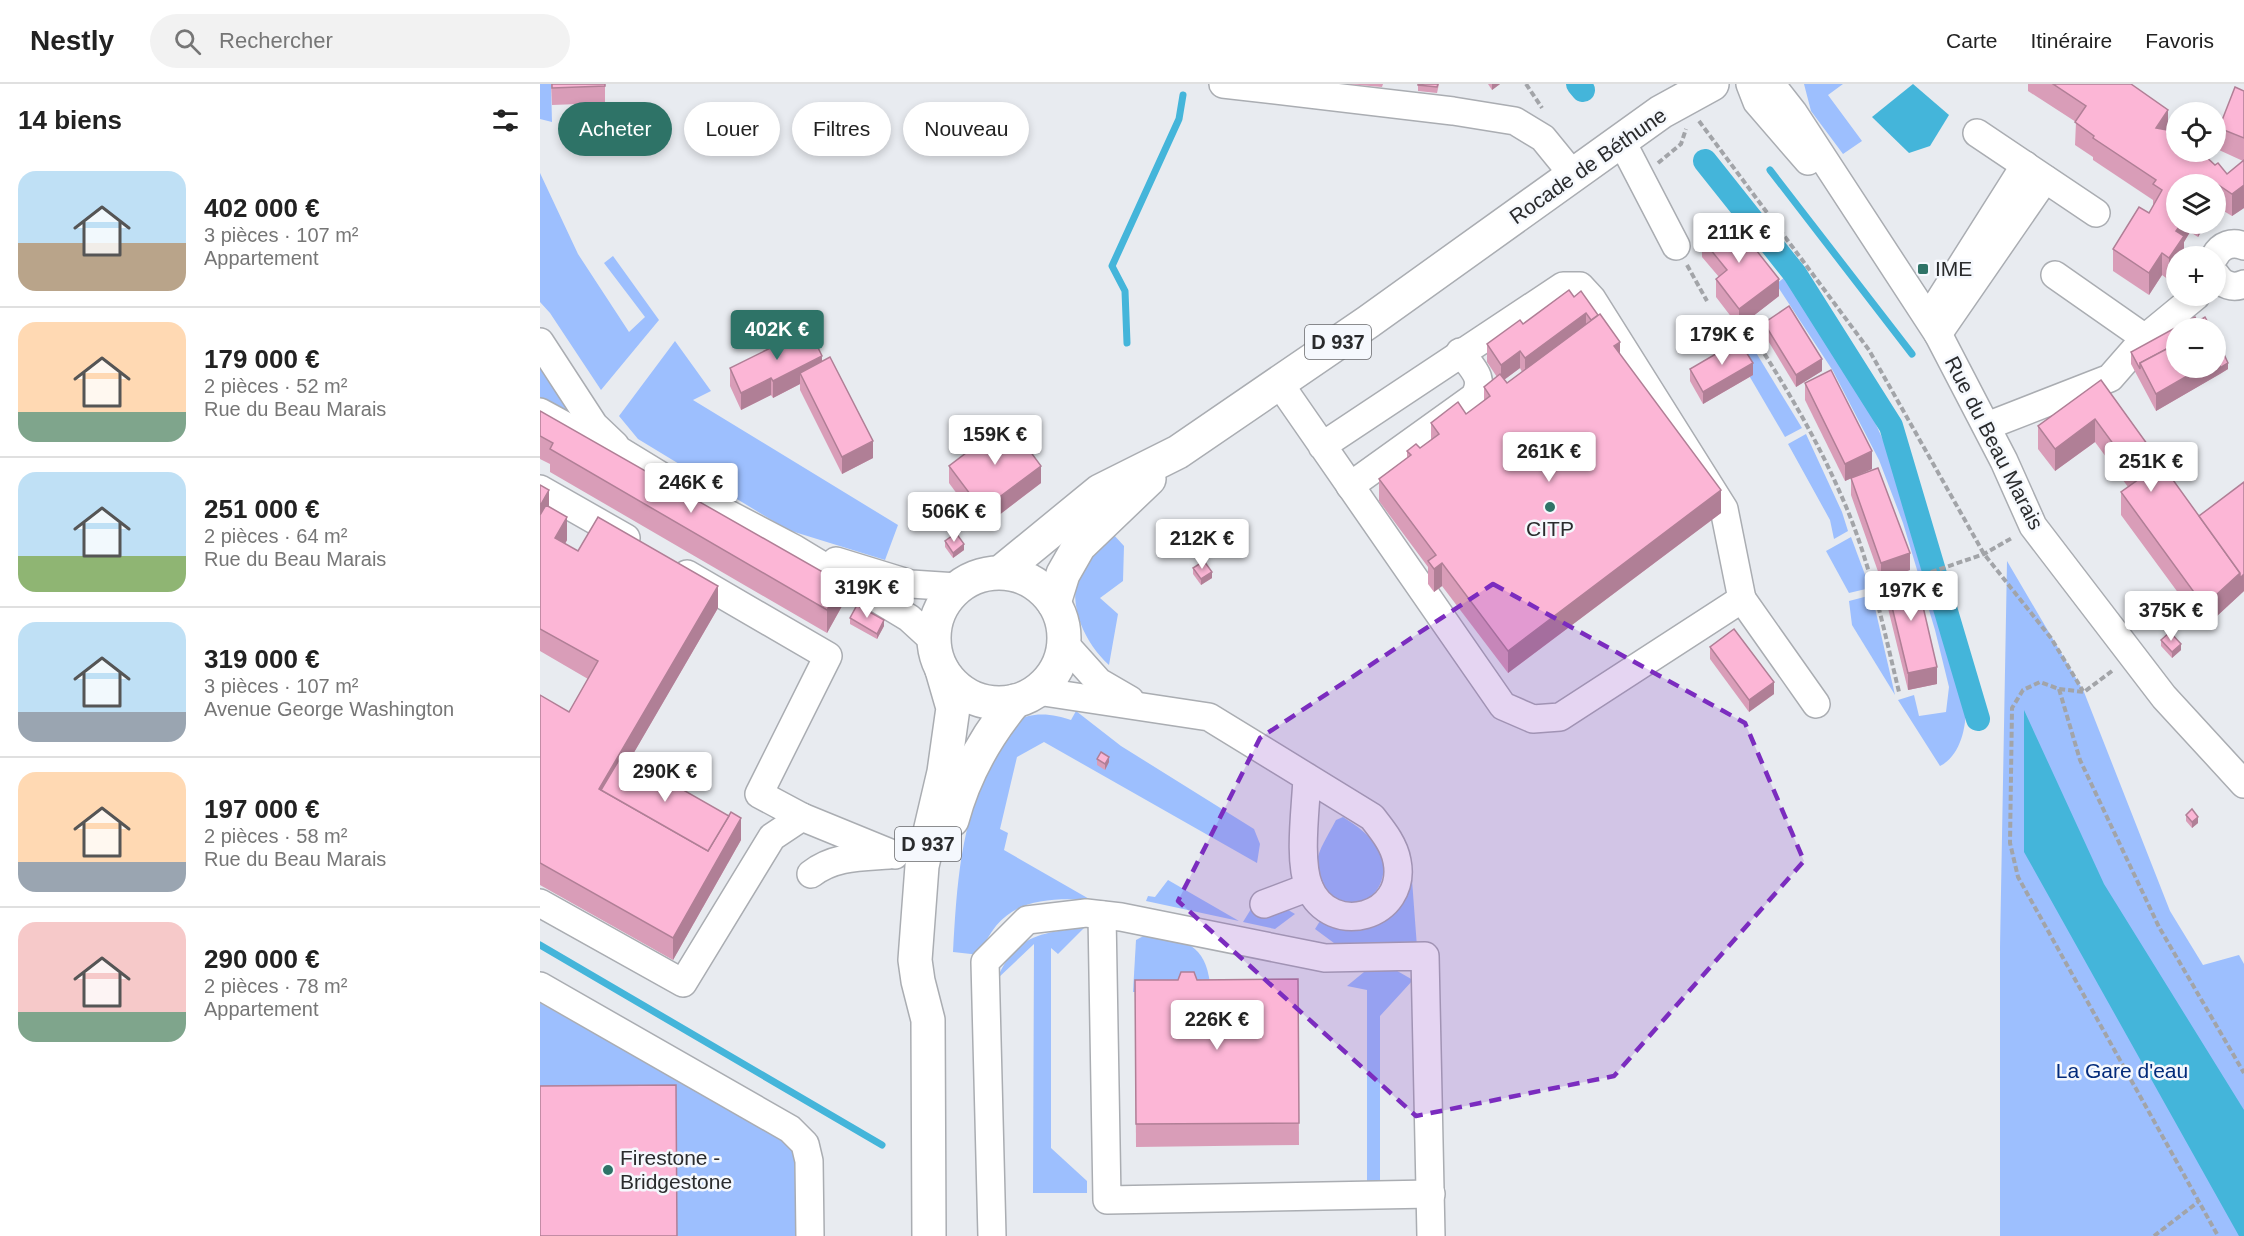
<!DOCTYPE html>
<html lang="fr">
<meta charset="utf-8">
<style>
:root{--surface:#fff;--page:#f2f2f2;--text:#222;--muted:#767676;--line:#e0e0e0;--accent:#2e7367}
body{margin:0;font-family:Helvetica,sans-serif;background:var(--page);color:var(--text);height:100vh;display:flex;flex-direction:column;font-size:22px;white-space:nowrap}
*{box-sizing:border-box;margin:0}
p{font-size:20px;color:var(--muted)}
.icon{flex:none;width:33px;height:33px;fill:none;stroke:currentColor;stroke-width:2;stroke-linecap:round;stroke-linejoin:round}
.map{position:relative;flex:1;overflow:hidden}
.sheet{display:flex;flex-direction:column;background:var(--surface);width:540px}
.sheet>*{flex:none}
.top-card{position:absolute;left:18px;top:18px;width:570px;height:54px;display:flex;gap:12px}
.buttons{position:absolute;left:1626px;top:18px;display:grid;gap:12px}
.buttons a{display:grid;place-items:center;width:60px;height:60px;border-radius:50%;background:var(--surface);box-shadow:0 3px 9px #0003;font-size:30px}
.price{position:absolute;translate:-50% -51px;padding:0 14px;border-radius:6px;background:#fff;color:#222;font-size:20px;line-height:39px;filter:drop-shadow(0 2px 3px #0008)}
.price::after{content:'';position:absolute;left:50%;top:36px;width:18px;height:14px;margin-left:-9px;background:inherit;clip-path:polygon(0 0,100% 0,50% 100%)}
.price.on{background:var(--accent);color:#fff}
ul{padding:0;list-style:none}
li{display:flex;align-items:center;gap:18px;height:150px;padding:0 18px}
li+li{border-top:2px solid var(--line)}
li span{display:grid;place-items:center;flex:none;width:168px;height:120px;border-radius:18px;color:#555}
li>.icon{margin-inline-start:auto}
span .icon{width:72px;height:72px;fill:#fffc;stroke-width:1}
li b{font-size:26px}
h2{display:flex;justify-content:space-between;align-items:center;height:72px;padding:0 18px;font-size:26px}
.pill{padding:0 21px;border-radius:27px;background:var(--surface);box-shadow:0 3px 9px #0003;font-size:21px;line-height:54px}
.pill.on{background:var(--accent);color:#fff}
header{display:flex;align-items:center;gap:36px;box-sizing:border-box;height:84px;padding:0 30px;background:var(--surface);border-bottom:2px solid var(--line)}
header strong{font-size:28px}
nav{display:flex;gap:33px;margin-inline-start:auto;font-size:21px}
.search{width:420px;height:54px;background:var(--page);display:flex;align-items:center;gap:15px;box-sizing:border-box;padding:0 21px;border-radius:33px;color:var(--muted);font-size:22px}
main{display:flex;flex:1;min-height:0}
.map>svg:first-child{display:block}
.green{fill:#9dbffe}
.water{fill:#44b5da}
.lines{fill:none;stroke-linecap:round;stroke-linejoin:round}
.stream{stroke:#44b5da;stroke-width:7}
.canal{stroke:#44b5da;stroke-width:24}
.minor-casing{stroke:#aaadb2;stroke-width:30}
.major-casing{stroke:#aaadb2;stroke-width:36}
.path{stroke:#a2a4a8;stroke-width:4;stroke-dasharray:6 3;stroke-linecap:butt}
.minor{stroke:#fff;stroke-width:27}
.major{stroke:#fff;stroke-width:33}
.wall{fill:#d99db8;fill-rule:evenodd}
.shaded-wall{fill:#b07f96}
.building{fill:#fcb6d6;stroke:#b07f96;stroke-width:1.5}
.marked{fill:#7b2cbf;fill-opacity:0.2;stroke:#7b2cbf;stroke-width:4.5;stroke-dasharray:12 8;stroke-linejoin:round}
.poi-dot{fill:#2e7367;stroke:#f5f8fd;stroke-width:2}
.labels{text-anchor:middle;stroke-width:5;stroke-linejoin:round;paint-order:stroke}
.shield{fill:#f5f8fd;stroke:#67686b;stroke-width:1.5}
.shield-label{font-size:20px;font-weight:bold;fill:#2a2b2d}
.street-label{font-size:21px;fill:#2a2b2d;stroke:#f5f8fd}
.poi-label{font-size:21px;fill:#2a2b2d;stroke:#f5f8fd;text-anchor:start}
.park-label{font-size:21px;fill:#032b7b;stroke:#f5f8fd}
</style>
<header>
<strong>Nestly</strong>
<div class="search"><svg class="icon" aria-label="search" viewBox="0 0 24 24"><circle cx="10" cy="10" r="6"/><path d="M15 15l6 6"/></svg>Rechercher</div>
<nav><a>Carte</a><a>Itinéraire</a><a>Favoris</a></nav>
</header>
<main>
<section class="sheet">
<h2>14 biens<svg class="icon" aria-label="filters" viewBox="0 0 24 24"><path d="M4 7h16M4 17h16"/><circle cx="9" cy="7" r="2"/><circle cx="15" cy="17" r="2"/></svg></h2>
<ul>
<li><span style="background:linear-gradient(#bfe0f5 60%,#b9a48a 0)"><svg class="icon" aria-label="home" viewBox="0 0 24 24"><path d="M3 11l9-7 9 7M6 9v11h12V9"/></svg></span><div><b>402 000 €</b><p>3 pièces · 107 m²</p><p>Appartement</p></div></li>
<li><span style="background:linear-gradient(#ffd9b3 75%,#7fa58c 0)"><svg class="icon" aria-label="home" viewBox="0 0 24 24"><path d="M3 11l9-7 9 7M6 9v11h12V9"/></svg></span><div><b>179 000 €</b><p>2 pièces · 52 m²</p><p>Rue du Beau Marais</p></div></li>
<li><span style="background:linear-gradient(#bfe0f5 70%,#8fb573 0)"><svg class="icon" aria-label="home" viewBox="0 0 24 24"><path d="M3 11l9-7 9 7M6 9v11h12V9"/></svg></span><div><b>251 000 €</b><p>2 pièces · 64 m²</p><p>Rue du Beau Marais</p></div></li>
<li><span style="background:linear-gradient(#bfe0f5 75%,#9aa5b1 0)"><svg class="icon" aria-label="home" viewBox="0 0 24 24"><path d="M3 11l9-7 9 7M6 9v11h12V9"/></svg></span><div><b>319 000 €</b><p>3 pièces · 107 m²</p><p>Avenue George Washington</p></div></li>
<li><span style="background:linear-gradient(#ffd9b3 75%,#9aa5b1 0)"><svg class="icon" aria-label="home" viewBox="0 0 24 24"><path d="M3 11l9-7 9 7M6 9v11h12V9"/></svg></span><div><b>197 000 €</b><p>2 pièces · 58 m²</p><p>Rue du Beau Marais</p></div></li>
<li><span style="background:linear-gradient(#f6c9c9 75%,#7fa58c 0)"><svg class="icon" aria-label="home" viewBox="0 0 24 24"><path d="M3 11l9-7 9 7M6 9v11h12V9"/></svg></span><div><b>290 000 €</b><p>2 pièces · 78 m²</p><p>Appartement</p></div></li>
</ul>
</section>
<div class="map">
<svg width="1704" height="1152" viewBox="0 0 1704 1152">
<rect width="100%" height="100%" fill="#e8ebf0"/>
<g class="green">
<path d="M0,0H11L12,38L0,35Z"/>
<path d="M1264,0H1303L1288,11L1322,57L1303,70L1271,27Z"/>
<path d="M0,89L38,170L89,248L105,233L64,179L73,172L119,236L61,306L10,229L0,218Z"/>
<path d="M1245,193C1271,233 1302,273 1324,316C1361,388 1385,465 1407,543C1414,568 1426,596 1426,623C1426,645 1420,672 1400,682L1358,616L1374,611L1379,632L1406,628L1409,603L1395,546L1363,439L1339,376L1293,287L1236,200Z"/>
<path d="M135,257L171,307L153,316L358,441L345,476L248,446L98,355L79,332Z"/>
<path d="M1212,262L1262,344L1245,353L1197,271Z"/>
<path d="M0,275L44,339L19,328L0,313Z"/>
<path d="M1266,350L1302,428L1308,447L1294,455L1290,436L1248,360Z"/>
<path d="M573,450L584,462L583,497L560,514L578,530L569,581C545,559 527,522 539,488C545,472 561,461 573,450Z"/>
<path d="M1311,453L1330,504L1309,509L1286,467Z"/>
<path d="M1467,477L1544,608L1630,827L1663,881L1699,871L1704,880V1152H1460V863Z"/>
<path d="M1332,511L1355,611L1312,541L1309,517Z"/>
<path d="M536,627L581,662L714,745L720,760L717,779L504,658L477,673L460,745L468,749L464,766L551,816C499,813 460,817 440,871L413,868C417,797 421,726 460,664C464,657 469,647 474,640C488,626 515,630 531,636Z"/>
<path d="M803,733C817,742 832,752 840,768C850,787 839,815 817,820C810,821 801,818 794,817C766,780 777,772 796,736Z"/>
<path d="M628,796L699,837L606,817L608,812L615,813Z"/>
<path d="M872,796L877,863L798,862L775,845L780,837C791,840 802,844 812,846C843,850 861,820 872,796Z"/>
<path d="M745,824L755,830L735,845L703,838L711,825L720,828Z"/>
<path d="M544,844L518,870L511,864V1064L547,1097V1109H493L494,860L457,895C475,851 503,848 544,844Z"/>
<path d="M611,848C652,858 667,863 671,908H593L596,856Z"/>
<path d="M839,883L852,884L873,896L840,932V1100L827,1101V906L807,902L824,888Z"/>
<path d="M0,919L246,1057L257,1069L262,1152H137L0,1020Z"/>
</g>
<g class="water">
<path d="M1373,0L1409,31L1390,62L1369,69L1332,33Z"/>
<path d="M1484,626L1564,800L1704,1026V1152H1699L1484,768Z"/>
</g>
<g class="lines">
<g class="stream">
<path d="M1230,86L1372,270"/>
<path d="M587,259L585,207L572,182L639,35L643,11"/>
<path d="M0,861L342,1061"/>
</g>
<g class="canal">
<path d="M1038,0L1043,6"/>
<path d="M1165,77L1255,190L1351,342L1438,635"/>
</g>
<defs>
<g id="minor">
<path d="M683,0L913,27L975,37L1003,54L1034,92"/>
<path d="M1210,0L1217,18L1268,77"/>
<path d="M1231,0L1253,28L1398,250L1464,377L1493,442L1624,613L1704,700"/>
<path d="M1437,49L1556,129"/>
<path d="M1082,58L1136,162"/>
<path d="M1675,172C1681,161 1692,157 1704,162"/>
<path d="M1515,191L1605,254"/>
<path d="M1676,191C1682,201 1693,205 1704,200"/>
<path d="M1394,225L1485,81"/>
<path d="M1398,250L1505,95"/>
<path d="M0,258L54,341L75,361"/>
<path d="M739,299L963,622L993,635L1020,633L1202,515L1184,425L1052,215L1040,202H1023L782,362"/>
<path d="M0,328L48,354L82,368L154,412L255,465L369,534L393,556"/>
<path d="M1447,342L1570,294L1605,254L1656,212"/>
<path d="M810,402L934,313C946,294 932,284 920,268"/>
<path d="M0,405L86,454"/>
<path d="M296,477L371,500L417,503"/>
<path d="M147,490L288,572L219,710L262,733L355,771"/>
<path d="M1202,515L1276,620"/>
<path d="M524,559L559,598L590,616"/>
<path d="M497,607L669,633L832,733C842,746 854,760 857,777C868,833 791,855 769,803C758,776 766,723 767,693"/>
<path d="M271,790C294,772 321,773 349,771"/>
<path d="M0,819L143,899L232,753L262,733"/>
<path d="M724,820L769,803"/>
<path d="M562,831L567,1116L891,1110"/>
<path d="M0,902L250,1045L265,1060L269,1077L270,1152"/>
<path d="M452,1152L445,878L487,836L546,829L581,833L785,874L885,872L891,1152"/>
</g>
<g id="major">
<path d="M461,488L560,407L638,368L828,238L1121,28L1172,0"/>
<circle cx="459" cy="554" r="65"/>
<path d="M514,519L523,490L539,462L609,395"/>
<path d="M412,736C424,691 445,653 475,617"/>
<path d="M389,1152L388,936L378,897L375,876L382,782L404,688L413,624L402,586"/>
</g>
</defs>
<use href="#minor" class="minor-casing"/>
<use href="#major" class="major-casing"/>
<g class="path">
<path d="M986,0L1002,24"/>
<path d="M1159,37L1329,266L1444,470L1511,554L1543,607"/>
<path d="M1118,79L1141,60L1146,45"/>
<path d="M1147,181L1167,217"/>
<path d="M1210,247C1244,300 1276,353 1301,411C1329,473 1343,542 1359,608"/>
<path d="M1374,494L1444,470L1472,454"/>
<path d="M1335,506L1350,502"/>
<path d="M1572,587L1544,608L1519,605L1500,598L1483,606L1472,624L1470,759L1478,793L1678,1152"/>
<path d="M1519,605L1540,676L1619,843L1704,989"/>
<path d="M1614,1152L1658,1118"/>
</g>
<use href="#minor" class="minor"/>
<use href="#major" class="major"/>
</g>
<g class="wall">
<path d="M11,0H65V19L12,21Z"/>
<path d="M808,0H843L842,3Z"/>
<path d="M878,0H899L897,9L878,7Z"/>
<path d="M948,0H960L952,6Z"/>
<path d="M1488,0H1591L1628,48L1627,50L1636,68L1675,81L1687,90L1703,77L1679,66V44L1704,7V124L1692,132L1677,123L1676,125V100H1636V140H1666L1658,153L1650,148L1644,158V172L1629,196L1622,191L1609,211L1573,187V165L1609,129L1613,122V116L1553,76V73L1535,61L1536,38L1488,7Z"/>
<path d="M1162,155L1239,212L1199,243L1176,213V195L1179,193L1162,173Z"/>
<path d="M1029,206L1080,270L1181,429L968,589L902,502L894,508L888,500V483L839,417V395L867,374V367L880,364L891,356V339L926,330L944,317V303L957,293L947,278V260L983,240ZM980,284L982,288L967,299L964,296Z"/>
<path d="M1224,239L1282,287L1256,303L1224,250Z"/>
<path d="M1186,264L1213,291L1163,320L1150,297V285Z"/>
<path d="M1591,268L1676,284L1688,285L1616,327L1591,280Z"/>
<path d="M282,277L333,374L302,390L260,306V300L233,314L231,311L201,326L190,302V284Z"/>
<path d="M1561,296L1659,432L1704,398V507L1664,544L1581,431V408L1588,403L1555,358L1515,387L1498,365V342Z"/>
<path d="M1265,299L1332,385L1305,397L1265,316Z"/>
<path d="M0,327L302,522L287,549L10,388V380L0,375Z"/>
<path d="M409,382L501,399L442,444L409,399Z"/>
<path d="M1311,394L1370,486L1348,494L1397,600L1368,606L1345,512V495L1341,496L1311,411Z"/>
<path d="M0,401L9,423L27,456L25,460L38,467L178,524L90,675L201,756L133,876L0,801V611L29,628L48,595L0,567Z"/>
<path d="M405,457L424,466L413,474L405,463Z"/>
<path d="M653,484L672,494L661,501L653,490Z"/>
<path d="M310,534L344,542L337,555L310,540Z"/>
<path d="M1621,556L1641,566L1632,574L1621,562Z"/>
<path d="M1170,563L1234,610L1209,628L1170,575Z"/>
<path d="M557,675L569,678L565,686L557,681Z"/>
<path d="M1646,731L1658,739L1652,744L1646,737Z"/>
<path d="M758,895L759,1061L596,1063L595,896Z"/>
</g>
<g class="shaded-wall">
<path d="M952,0H960L952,6Z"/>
<path d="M1628,26V48L1627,50L1616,44Z"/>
<path d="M1677,100V123L1676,125V102Z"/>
<path d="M1704,101V124L1692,132V110Z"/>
<path d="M1641,140H1650V148L1644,158V172H1636V186L1629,196V174L1636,147Z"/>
<path d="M1658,140H1666L1658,153Z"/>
<path d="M1622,169V191L1609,211V189Z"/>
<path d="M1239,195V212L1199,243V225Z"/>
<path d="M1046,229V247L985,292V274Z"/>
<path d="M1080,258V281L1074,262Z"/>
<path d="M980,267V284L961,298V281Z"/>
<path d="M282,272V289H260V300L233,314V297Z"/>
<path d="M1680,273V290L1616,327V310L1661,284H1676V275Z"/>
<path d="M1282,275V287L1256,303V291Z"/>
<path d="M1213,279V291L1163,320V308Z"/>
<path d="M1688,279V285L1680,290V284Z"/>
<path d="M231,294V311L201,326V309Z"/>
<path d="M1555,335V358L1515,387V365Z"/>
<path d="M333,357V374L302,390V373Z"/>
<path d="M1332,367V385L1305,397V380Z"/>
<path d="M501,382V399L442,444V426Z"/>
<path d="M9,406V429L0,445V422Z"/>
<path d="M1181,406V429L968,589V567Z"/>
<path d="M27,433V456L15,477V454Z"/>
<path d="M424,460V466L413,474V469Z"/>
<path d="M1370,469V486L1341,496V479Z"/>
<path d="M902,479V502L894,508V485Z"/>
<path d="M672,488V494L661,501V495Z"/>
<path d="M1700,489L1704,490V507L1664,544V522Z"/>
<path d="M302,499V522L287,549V526Z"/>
<path d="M178,502V524L67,715L59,705Z"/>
<path d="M344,536V542L337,555V550Z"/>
<path d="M1641,560V566L1632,574V568Z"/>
<path d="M1397,583V600L1368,606V589Z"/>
<path d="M1234,598V610L1209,628V616Z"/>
<path d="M569,673V678L565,686V680Z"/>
<path d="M1658,733V739L1652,744V738Z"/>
<path d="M201,734V756L133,876V854Z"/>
</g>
<g class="building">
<path d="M12,0H65V2L12,4Z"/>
<path d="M878,0H898L897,3L878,1Z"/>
<path d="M1513,0H1591L1628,26L1616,44L1627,46V50L1636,53V68H1655L1659,70L1661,68L1675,81L1678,79L1687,90L1704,76V101L1692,110L1677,100L1676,102V100H1636V140H1641L1636,147L1644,152L1629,174L1622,169L1609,189L1573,165L1599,123L1609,129L1622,106L1613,100L1616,96L1553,54L1554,52L1535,38L1546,22Z"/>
<path d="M1695,3L1704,7V54L1679,44Z"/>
<path d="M1190,133L1239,195L1199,225L1176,195L1187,186L1162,155Z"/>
<path d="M1029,206L1034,213L1041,207L1058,231L1051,236L1046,229L985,274L980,267L961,281L947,260L980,236L983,240Z"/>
<path d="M1249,222L1282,275L1256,291L1224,239Z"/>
<path d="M1060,230L1080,258L1074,262L1181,406L968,567L902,479L894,485L888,477L896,471L839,395L871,371L867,367L876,360L880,364L899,350L891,339L918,318L926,330L950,312L944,303L960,290L967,299Z"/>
<path d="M1655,233L1661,244H1636V260L1600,279V285L1591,268Z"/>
<path d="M1665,233L1671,244H1661L1657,238Z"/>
<path d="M269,245L282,272L233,297L231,294L201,309L190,284Z"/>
<path d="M1676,253L1688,279L1680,284V273L1676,265Z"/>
<path d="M1198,255L1213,279L1163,308L1150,285L1186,264V259Z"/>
<path d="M1636,260V284H1661L1616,310L1600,279Z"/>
<path d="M1676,265L1680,273L1676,275Z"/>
<path d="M290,273L333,357L302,373L260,289Z"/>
<path d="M1291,286L1332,367L1305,380L1265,299Z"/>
<path d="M1561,296L1700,489L1664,522L1581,408L1599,395L1555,335L1515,365L1498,342Z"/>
<path d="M0,327L302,499L287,526L10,365L13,359L0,352Z"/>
<path d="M468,337L501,382L442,426L409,382Z"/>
<path d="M1338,384L1370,469L1341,479L1311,394Z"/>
<path d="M1704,398V490L1700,494V489L1659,432Z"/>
<path d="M0,401L9,406L0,422Z"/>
<path d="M6,421L27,433L15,454L38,467L58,433L178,502L59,705L168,767L191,728L201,734L133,854L0,779V611L29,628L58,577L0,545V431Z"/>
<path d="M416,449L424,460L413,469L405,457Z"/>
<path d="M664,477L672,488L661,495L653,484Z"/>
<path d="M1375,488L1397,583L1368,589L1345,494Z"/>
<path d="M317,521L344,536L337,550L310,534Z"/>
<path d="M1194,545L1234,598L1209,616L1170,563Z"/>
<path d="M1630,548L1641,560L1632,568L1621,556Z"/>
<path d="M561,668L569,673L565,680L557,675Z"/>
<path d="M82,671L189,732L168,767L61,706Z"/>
<path d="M1652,725L1658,733L1652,738L1646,731Z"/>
<path d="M641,888H654L657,896L758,895L759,1039L596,1040L595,896H638Z"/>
<path d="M136,1001L137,1152H0V1002Z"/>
</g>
<path class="marked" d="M953,500L1205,639L1264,777L1074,992L876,1032L638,817L720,654Z"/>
<g class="poi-dot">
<rect x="1377" y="179" width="12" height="12" rx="3"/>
<circle cx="1010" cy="423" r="6"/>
<circle cx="68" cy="1086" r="6"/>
</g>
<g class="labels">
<g class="shield">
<rect x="765" y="241" width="66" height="34" rx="4.5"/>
<rect x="355" y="743" width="66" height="34" rx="4.5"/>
</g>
<g class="shield-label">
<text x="798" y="265">D 937</text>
<text x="388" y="767">D 937</text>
</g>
<g class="street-label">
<text transform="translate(1048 82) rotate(-35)" y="7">Rocade de Béthune</text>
<text transform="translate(1454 359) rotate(63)" y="7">Rue du Beau Marais</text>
</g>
<g class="poi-label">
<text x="1395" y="192">IME</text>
<text x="1010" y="452" text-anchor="middle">CITP</text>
<text x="80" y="1081">Firestone -<tspan x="80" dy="24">Bridgestone</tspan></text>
</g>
<g class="park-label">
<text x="1582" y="994">La Gare d'eau</text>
</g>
</g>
</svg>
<div class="buttons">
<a><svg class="icon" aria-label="locate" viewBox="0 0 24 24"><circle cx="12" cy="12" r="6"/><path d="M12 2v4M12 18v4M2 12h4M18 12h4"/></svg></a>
<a><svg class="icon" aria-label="layers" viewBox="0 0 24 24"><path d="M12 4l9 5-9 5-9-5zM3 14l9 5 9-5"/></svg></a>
<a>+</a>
<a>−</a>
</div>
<b class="price" style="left:1199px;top:180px">211K €</b>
<b class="price on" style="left:237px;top:277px">402K €</b>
<b class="price" style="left:1182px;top:282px">179K €</b>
<b class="price" style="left:455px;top:382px">159K €</b>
<b class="price" style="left:1009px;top:399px">261K €</b>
<b class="price" style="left:1611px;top:409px">251K €</b>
<b class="price" style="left:151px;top:430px">246K €</b>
<b class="price" style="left:414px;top:459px">506K €</b>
<b class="price" style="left:662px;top:486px">212K €</b>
<b class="price" style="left:327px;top:535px">319K €</b>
<b class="price" style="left:1371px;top:538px">197K €</b>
<b class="price" style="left:1631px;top:558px">375K €</b>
<b class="price" style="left:125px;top:719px">290K €</b>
<b class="price" style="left:677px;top:967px">226K €</b>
<div class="top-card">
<a class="pill on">Acheter</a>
<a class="pill">Louer</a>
<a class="pill">Filtres</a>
<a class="pill">Nouveau</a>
</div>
</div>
</main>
